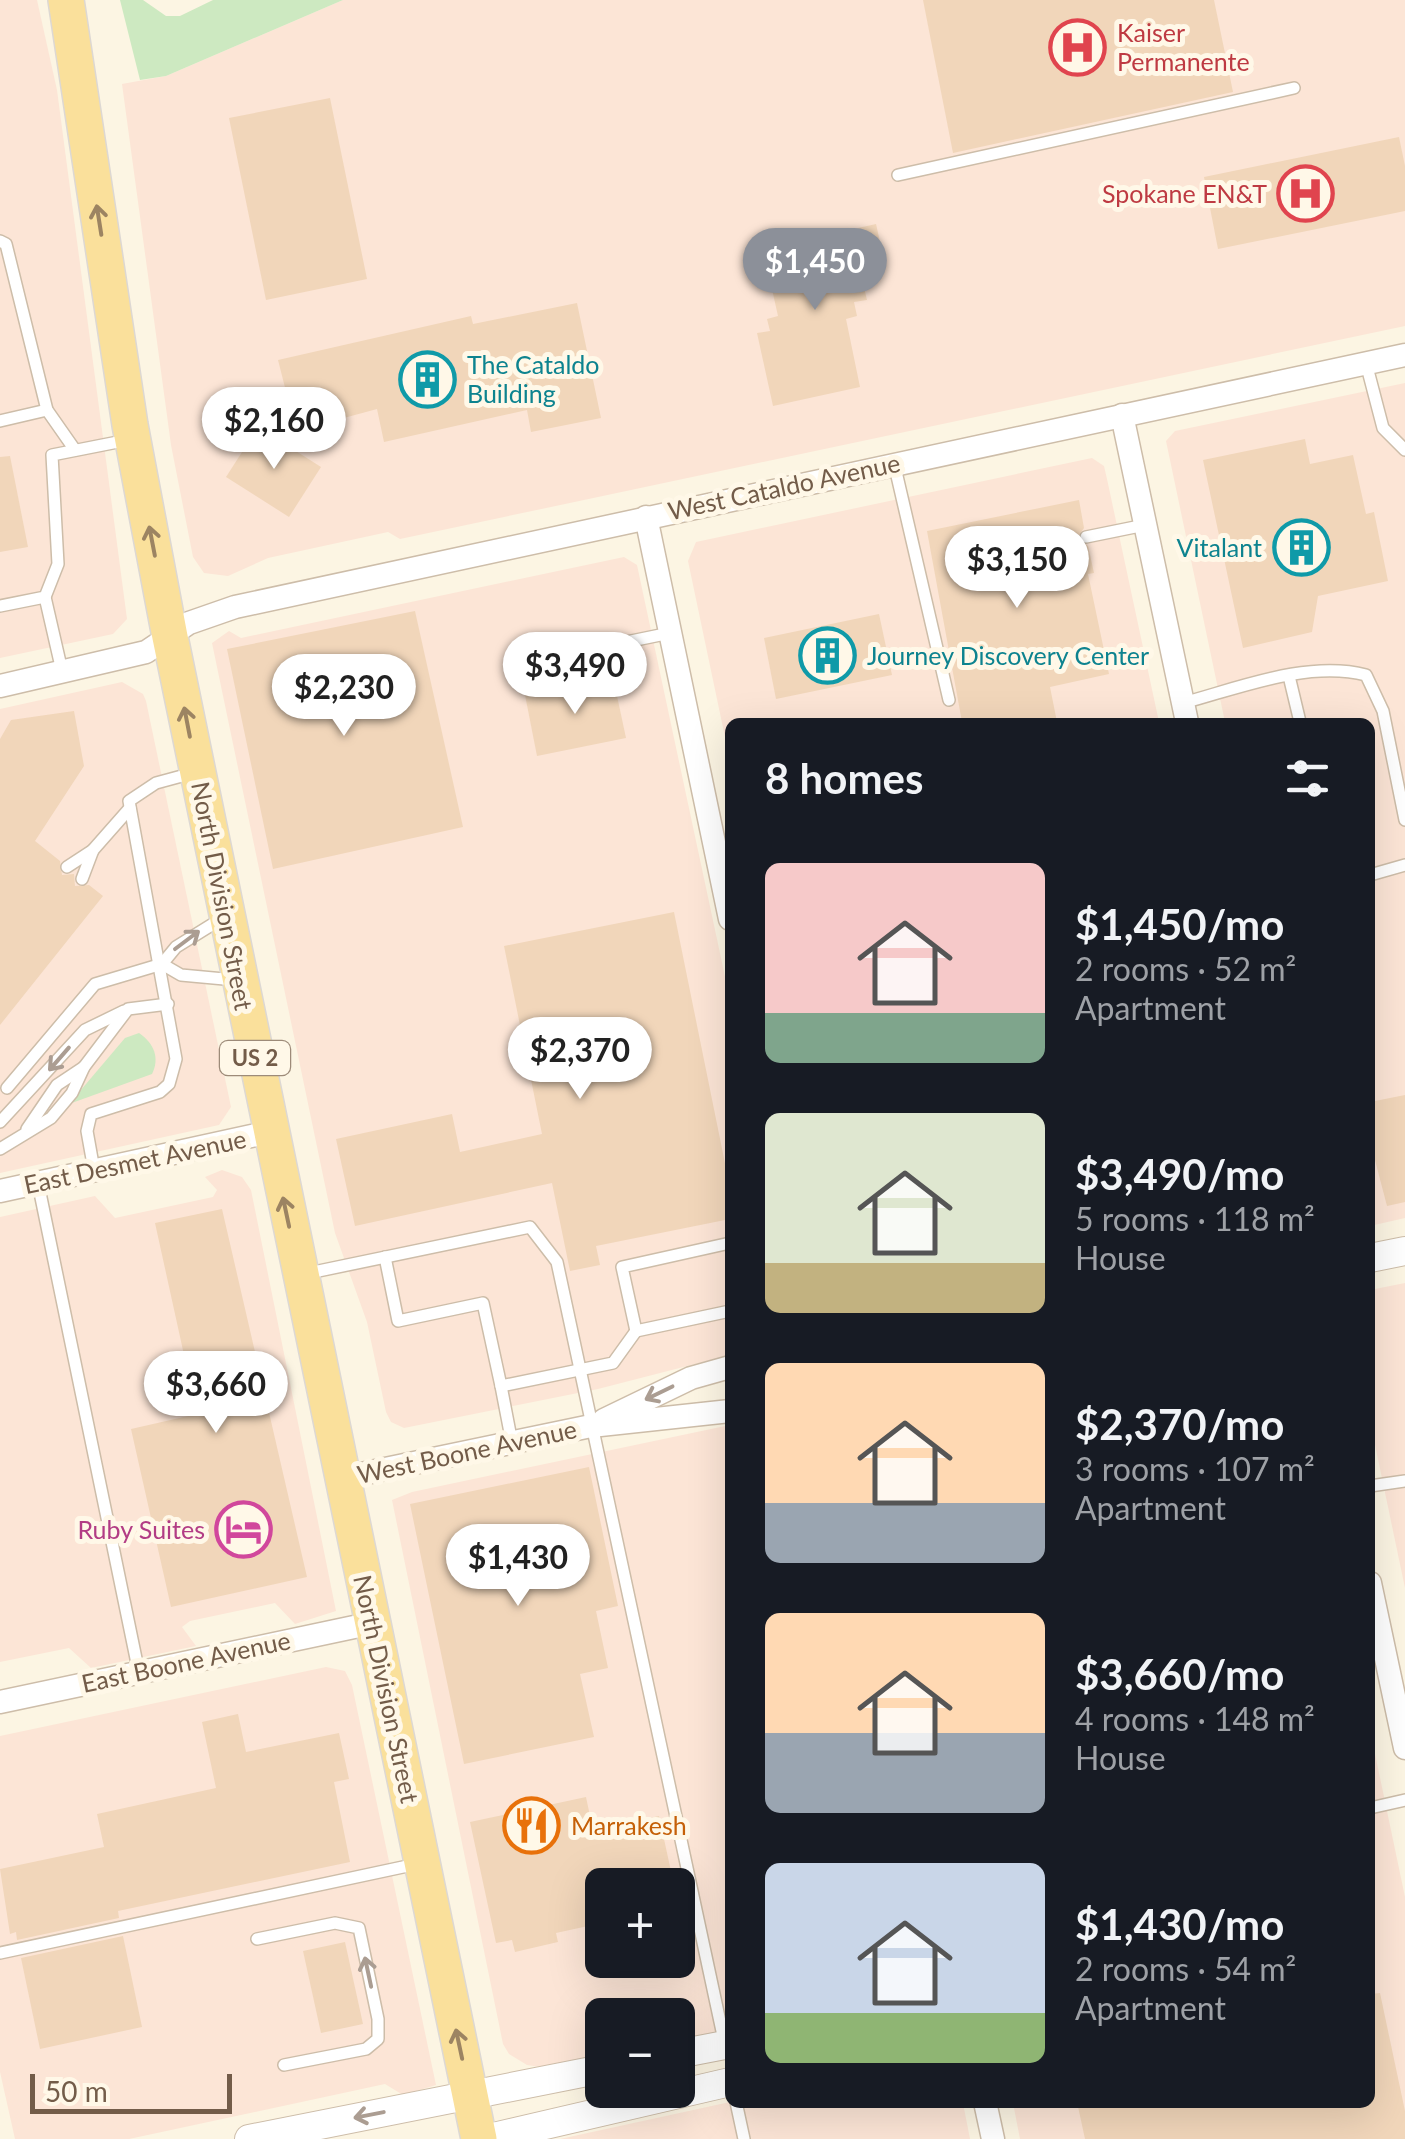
<!DOCTYPE html>
<meta charset="utf-8">
<style>
:root{--surface:#171b24;--page:#20242c;--text:#f1f3f6;--muted:#9ea1a6;--accent:#8c9099}
body{margin:0;font-family:Lato,sans-serif;background:var(--page);color:var(--text);height:100vh;display:flex;flex-direction:column;font-size:38px;white-space:nowrap}
*{box-sizing:border-box;margin:0}
p{font-size:32px;color:var(--muted)}
.icon{flex:none;width:55px;height:55px;fill:none;stroke:currentColor;stroke-width:2;stroke-linecap:round;stroke-linejoin:round}
.map{position:relative;flex:1;overflow:hidden}
.drawer{position:absolute;left:725px;top:718px;width:650px;height:1390px;display:flex;flex-direction:column;background:var(--surface);border-radius:15px;box-shadow:0 10px 40px #0002}
.drawer>*{flex:none}
.fabs{position:absolute;left:585px;top:1868px;display:grid;gap:20px}
.fabs a{display:grid;place-items:center;width:110px;height:110px;border-radius:15px;background:var(--surface);box-shadow:0 10px 40px #0002;font-size:50px}
.scale{position:absolute;left:30px;bottom:25px;width:202px;box-sizing:border-box;padding-left:10px;border:5px solid #735c49;border-top:0;font-size:28px;line-height:35px;white-space:nowrap;color:#735c49;-webkit-text-stroke:8px #fff8e8;paint-order:stroke}
.price{position:absolute;translate:-50% -85px;padding:0 22px;border-radius:35px;background:#fff;color:#222;font-size:32px;line-height:65px;filter:drop-shadow(0 2px 5px #0008)}
.price::after{content:'';position:absolute;left:50%;top:60px;width:30px;height:22px;margin-left:-15px;background:inherit;clip-path:polygon(0 0,100% 0,50% 100%)}
.price.on{background:var(--accent);color:#fff}
ul{padding:0;list-style:none}
li{display:flex;align-items:center;gap:30px;height:250px;padding:0 40px}
li span{display:grid;place-items:center;flex:none;width:280px;height:200px;border-radius:15px;color:#555}
li>.icon{margin-inline-start:auto}
span .icon{width:120px;height:120px;fill:#fffc;stroke-width:1}
li b{font-size:42px}
h2{display:flex;justify-content:space-between;align-items:center;height:120px;padding:0 40px;font-size:42px}
.map>svg:first-child{display:block}
.commercial{fill:#fce5d6;fill-rule:evenodd}
.green{fill:#cde9c1}
.building{fill:#f1d6ba}
.lines{fill:none;stroke-linecap:round;stroke-linejoin:round}
.service-casing{stroke:#cdbda9;stroke-width:14}
.minor-casing{stroke:#cdbda9;stroke-width:25}
.tertiary-casing{stroke:#cdbda9;stroke-width:30}
.primary-casing{stroke:#ddd8d3;stroke-width:38}
.service{stroke:#fff;stroke-width:11}
.minor{stroke:#fff;stroke-width:22}
.tertiary{stroke:#fff;stroke-width:28}
.primary{stroke:#fae09b;stroke-width:35}
.oneway{stroke:#9c8462}
.oneway2{stroke:#ab9d92}
.labels{text-anchor:middle;stroke-width:10;stroke-linejoin:round;paint-order:stroke}
.shield{fill:#fff8e8;stroke:#9d8b79;stroke-width:2.5}
.shield-label{font-size:22px;font-weight:bold;fill:#735c49}
.health-label{font-size:25px;fill:#be3a42;stroke:#fff8e8;text-anchor:start}
.culture-label{font-size:25px;fill:#0d838f;stroke:#fff8e8;text-anchor:start}
.street-label{font-size:25px;fill:#735c49;stroke:#fff8e8}
.hotel-label{font-size:25px;fill:#b23c85;stroke:#fff8e8;text-anchor:end}
.food-label{font-size:25px;fill:#c56008;stroke:#fff8e8;text-anchor:start}
</style>
<div class="map">
<svg width="1405" height="2139" viewBox="0 0 1405 2139">
<rect width="100%" height="100%" fill="#fcf5e3"/>
<g class="commercial">
<path d="M0,0H37L57,90L127,619L113,634L0,658Z"/>
<path d="M343,0H1405V326L400,539L388,532L268,558L228,576L204,573L193,557L171,445L122,84L166,76Z"/>
<path d="M1405,383V1218L1370,1226V722H1225L1166,441L1175,431Z"/>
<path d="M1092,458L1104,466L1107,479L1159,722H730V761L688,561L696,542Z"/>
<path d="M624,557L637,565L730,1000V1355L598,1389L404,1428L391,1422L386,1412L367,1322L335,1233L212,643L229,631L241,638Z"/>
<path d="M122,682L143,694L146,701L231,1107L219,1125L0,1173V709Z"/>
<path d="M222,1170L242,1177L251,1190L336,1611L295,1624L275,1603L190,1621L182,1627L196,1646L91,1668L69,1648L0,1662V1217L95,1196L115,1218L213,1197L217,1190L205,1177Z"/>
<path d="M1405,1283V1588L1370,1421V1290Z"/>
<path d="M730,1425V2030L678,2040V2015H602V2055L540,2067L527,2065L509,2054L503,2044L392,1500L412,1492ZM602,1885H678V1960H602Z"/>
<path d="M326,1667L345,1671L352,1685L436,2085L403,2095L385,2084L129,2139H15L0,2072V1736Z"/>
<path d="M1370,1730L1405,1897V2139H1020L1013,2103L1370,2102Z"/>
<path d="M730,2102L963,2103L970,2139H560Z"/>
</g>
<g class="green">
<path d="M120,0H143L166,16H180L213,0H343L166,76L140,80Z"/>
<path d="M139,1033C154,1043 160,1058 152,1074L69,1104L125,1038Z"/>
</g>
<g class="building">
<path d="M923,0H1214L1233,92L953,153Z"/>
<path d="M330,98L367,279L266,300L229,118Z"/>
<path d="M1399,137L1405,166V211L1218,249L1204,177Z"/>
<path d="M876,224L884,260L859,266L867,300L854,302L857,316L846,319L860,387L773,406L757,333L770,331L767,319L778,316L763,249Z"/>
<path d="M577,303L601,418L531,432L527,410L384,442L377,409L296,431L278,360L471,316L473,324Z"/>
<path d="M258,427L321,467L289,517L226,477Z"/>
<path d="M1305,439L1310,464L1353,455L1366,514L1374,512L1388,581L1318,596L1312,632L1243,648L1203,460Z"/>
<path d="M10,456L28,547L0,552V457Z"/>
<path d="M1079,500L1084,528L1077,538L1088,546L1094,573L1088,574L1109,674L1050,687L1057,722H962L927,531Z"/>
<path d="M415,611L463,827L273,869L227,649Z"/>
<path d="M879,614L892,675L776,699L764,638Z"/>
<path d="M613,677L626,738L537,756L525,695Z"/>
<path d="M74,711L84,766L35,841L60,861L62,875L74,874L75,886L89,885L103,896L0,1025V739L11,720Z"/>
<path d="M674,912L730,1188V1219L596,1246L600,1265L570,1271L552,1183L355,1226L336,1139L452,1114L460,1152L542,1134L504,946Z"/>
<path d="M1405,1095V1202L1387,1206L1370,1141V1102Z"/>
<path d="M222,1209L307,1577L171,1607L131,1429L197,1414L155,1223Z"/>
<path d="M589,1467L618,1606L596,1611L608,1668L580,1674L594,1737L464,1764L410,1504Z"/>
<path d="M238,1714L246,1752L339,1733L349,1779L334,1782L350,1862L118,1911L119,1918L17,1940L16,1932L10,1934L0,1869L104,1847L97,1814L216,1788L202,1722Z"/>
<path d="M586,1797L593,1830L659,1816L674,1885H602V1923L556,1933L558,1942L515,1952L512,1940L496,1943L470,1822Z"/>
<path d="M123,1936L142,2027L40,2049L21,1958Z"/>
<path d="M345,1942L363,2024L321,2033L303,1951Z"/>
<path d="M1380,1993L1405,2111V2139H1085L1077,2102H1370V1994Z"/>
</g>
<g class="lines">
<defs>
<g id="service">
<path d="M898,175L1294,88"/>
<path d="M0,241L6,244L47,410L75,450"/>
<path d="M1366,363L1383,428L1405,450"/>
<path d="M0,421L47,410"/>
<path d="M894,463L949,700"/>
<path d="M1086,537L1145,525"/>
<path d="M45,597L62,671"/>
<path d="M0,606L45,597L58,564L52,455L128,440"/>
<path d="M524,663L670,633"/>
<path d="M1289,676L1300,722"/>
<path d="M1183,703C1239,688 1308,660 1366,675L1383,711L1405,820"/>
<path d="M67,867L93,850L130,808"/>
<path d="M1370,875L1405,865"/>
<path d="M82,879L93,850"/>
<path d="M221,919L176,947L162,964L181,975L235,980"/>
<path d="M7,1088L95,984L162,964"/>
<path d="M0,1122L85,1030L124,1011"/>
<path d="M27,1129L57,1085L84,1067"/>
<path d="M0,1149L51,1118L72,1093L84,1067L128,1009L168,1004"/>
<path d="M94,1170L87,1131L91,1114L160,1092L169,1084L176,1059L129,801L156,783L193,773"/>
<path d="M38,1183L139,1673"/>
<path d="M730,1243L622,1267L636,1331L730,1311"/>
<path d="M385,1257L398,1321L483,1303L501,1386L613,1363L636,1331"/>
<path d="M304,1274L530,1227L557,1262L725,2045"/>
<path d="M501,1386L512,1443"/>
<path d="M1370,1486L1405,1481"/>
<path d="M1370,1808L1405,1800"/>
<path d="M257,1939L335,1923L359,1928L378,2019V2039L366,2049L284,2065"/>
<path d="M0,1953L417,1864"/>
<path d="M736,2102L744,2139"/>
</g>
<g id="minor">
<path d="M1122,415L1187,722"/>
<path d="M646,517L730,919"/>
<path d="M0,686L146,652L189,623L235,607L1405,355"/>
<path d="M0,1191L270,1132"/>
<path d="M604,1420L691,1378L730,1367"/>
<path d="M342,1478L591,1426L730,1411"/>
<path d="M1370,1583L1405,1748"/>
<path d="M0,1702L373,1623"/>
<path d="M985,2102L993,2139"/>
</g>
<g id="tertiary">
<path d="M1370,1258L1405,1251"/>
<path d="M678,2054L730,2044"/>
<path d="M249,2139L602,2069"/>
<path d="M485,2139L730,2082"/>
</g>
<path id="primary" d="M66,0L130,425L170,637L479,2139"/>
</defs>
<use href="#service" class="service-casing"/>
<use href="#minor" class="minor-casing"/>
<use href="#tertiary" class="tertiary-casing"/>
<use href="#primary" class="primary-casing"/>
<use href="#service" class="service"/>
<use href="#minor" class="minor"/>
<use href="#tertiary" class="tertiary"/>
<use href="#primary" class="primary"/>
</g>
<defs><path id="oneway-shaft" d="M-6 0H5M1.5-3L5.5 0L1.5 3" fill="none" stroke-width="1.6" stroke-linecap="round" stroke-linejoin="round" transform="scale(2.5)"/></defs>
<g class="oneway">
<use href="#oneway-shaft" transform="translate(99 220) rotate(-99)"/>
<use href="#oneway-shaft" transform="translate(152 541) rotate(-101)"/>
<use href="#oneway-shaft" transform="translate(187 722) rotate(-101)"/>
<use href="#oneway-shaft" transform="translate(286 1212) rotate(-102)"/>
<use href="#oneway-shaft" transform="translate(459 2044) rotate(-102)"/>
</g>
<g class="oneway2">
<use href="#oneway-shaft" transform="translate(187 940) rotate(-37)"/>
<use href="#oneway-shaft" transform="translate(59 1059) rotate(131)"/>
<use href="#oneway-shaft" transform="translate(659 1393) rotate(154)"/>
<use href="#oneway-shaft" transform="translate(368 1972) rotate(-102)"/>
<use href="#oneway-shaft" transform="translate(369 2115) rotate(169)"/>
</g>
<defs>
<symbol id="hospital-ring" viewBox="-11 -11 22 22"><circle r="9.5" fill="#fff8e8" stroke="#e0444e" stroke-width="1.5"/><path d="M-5-5h3v3.5h4V-5h3V5h-3V1.5h-4V5h-3Z" fill="#e0444e"/></symbol>
<symbol id="building-ring" viewBox="-11 -11 22 22"><circle r="9.5" fill="#fff8e8" stroke="#0f9aa8" stroke-width="1.5"/><path d="M-4-6H4V6H1V3H-1V6H-4ZM-2.5-4.3h1.7v1.8h-1.7ZM.8-4.3h1.7v1.8H.8ZM-2.5-1h1.7V.8h-1.7ZM.8-1h1.7V.8H.8Z" fill="#0f9aa8"/></symbol>
<symbol id="hotel-ring" viewBox="-11 -11 22 22"><circle r="9.5" fill="#fff8e8" stroke="#d1479c" stroke-width="1.5"/><path d="M-6-4.5h1.5V1H6V5H4.5V3h-9V5H-6ZM-4 0a1.8 1.8 0 1 1 3.6 0ZM.5 0V-2.5h3Q6-2.5 6 0Z" fill="#d1479c"/></symbol>
<symbol id="restaurant-ring" viewBox="-11 -11 22 22"><circle r="9.5" fill="#fff8e8" stroke="#e8710a" stroke-width="1.5"/><path d="M-5-6h1v4h1v-4h1v4h1v-4h1v5L-1.5 .5V6h-2V.5L-5-1ZM5-6V6H3V1.5H1.5Q1.5-4 5-6Z" fill="#e8710a"/></symbol>
</defs>
<g fill-rule="evenodd">
<use href="#hospital-ring" x="1046" y="16" width="63" height="63"/>
<use href="#hospital-ring" x="1274" y="162" width="63" height="63"/>
<use href="#building-ring" x="396" y="348" width="63" height="63"/>
<use href="#building-ring" x="1270" y="516" width="63" height="63"/>
<use href="#building-ring" x="796" y="624" width="63" height="63"/>
<use href="#hotel-ring" x="212" y="1498" width="63" height="63"/>
<use href="#restaurant-ring" x="500" y="1794" width="63" height="63"/>
</g>
<g class="labels">
<rect class="shield" x="220" y="1041" width="70" height="34" rx="8"/>
<g class="shield-label">
<text x="255" y="1066">US 2</text>
</g>
<g class="health-label">
<text x="1117" y="42">Kaiser<tspan x="1117" dy="29">Permanente</tspan></text>
<text x="1267" y="203" text-anchor="end">Spokane EN&amp;T</text>
</g>
<g class="culture-label">
<text x="467" y="374">The Cataldo<tspan x="467" dy="29">Building</tspan></text>
<text x="1262" y="557" text-anchor="end">Vitalant</text>
<text x="867" y="665">Journey Discovery Center</text>
</g>
<g class="street-label">
<text transform="translate(784 487) rotate(-12)" y="9">West Cataldo Avenue</text>
<text transform="translate(222 896) rotate(79)" y="9">North Division Street</text>
<text transform="translate(135 1162) rotate(-12)" y="9">East Desmet Avenue</text>
<text transform="translate(467 1452) rotate(-12)" y="9">West Boone Avenue</text>
<text transform="translate(186 1662) rotate(-12)" y="9">East Boone Avenue</text>
<text transform="translate(386 1689) rotate(78)" y="9">North Division Street</text>
</g>
<g class="hotel-label">
<text x="205" y="1539">Ruby Suites</text>
</g>
<g class="food-label">
<text x="571" y="1835">Marrakesh</text>
</g>
</g>
</svg>
<div class="fabs">
<a>+</a>
<a>−</a>
</div>
<div class="scale">50 m</div>
<b class="price on" style="left:815px;top:313px">$1,450</b>
<b class="price" style="left:274px;top:472px">$2,160</b>
<b class="price" style="left:1017px;top:611px">$3,150</b>
<b class="price" style="left:575px;top:717px">$3,490</b>
<b class="price" style="left:344px;top:739px">$2,230</b>
<b class="price" style="left:580px;top:1102px">$2,370</b>
<b class="price" style="left:216px;top:1436px">$3,660</b>
<b class="price" style="left:518px;top:1609px">$1,430</b>
<section class="drawer">
<h2>8 homes<svg class="icon" aria-label="filters" viewBox="0 0 24 24"><path d="M4 7h16M4 17h16"/><circle cx="9" cy="7" r="2"/><circle cx="15" cy="17" r="2"/></svg></h2>
<ul>
<li><span style="background:linear-gradient(#f6c9c9 75%,#7fa58c 0)"><svg class="icon" aria-label="home" viewBox="0 0 24 24"><path d="M3 11l9-7 9 7M6 9v11h12V9"/></svg></span><div><b>$1,450/mo</b><p>2 rooms · 52 m²</p><p>Apartment</p></div></li>
<li><span style="background:linear-gradient(#dfe7d0 75%,#c2b280 0)"><svg class="icon" aria-label="home" viewBox="0 0 24 24"><path d="M3 11l9-7 9 7M6 9v11h12V9"/></svg></span><div><b>$3,490/mo</b><p>5 rooms · 118 m²</p><p>House</p></div></li>
<li><span style="background:linear-gradient(#ffd9b3 70%,#9aa5b1 0)"><svg class="icon" aria-label="home" viewBox="0 0 24 24"><path d="M3 11l9-7 9 7M6 9v11h12V9"/></svg></span><div><b>$2,370/mo</b><p>3 rooms · 107 m²</p><p>Apartment</p></div></li>
<li><span style="background:linear-gradient(#ffd9b3 60%,#9aa5b1 0)"><svg class="icon" aria-label="home" viewBox="0 0 24 24"><path d="M3 11l9-7 9 7M6 9v11h12V9"/></svg></span><div><b>$3,660/mo</b><p>4 rooms · 148 m²</p><p>House</p></div></li>
<li><span style="background:linear-gradient(#c9d6e8 75%,#8fb573 0)"><svg class="icon" aria-label="home" viewBox="0 0 24 24"><path d="M3 11l9-7 9 7M6 9v11h12V9"/></svg></span><div><b>$1,430/mo</b><p>2 rooms · 54 m²</p><p>Apartment</p></div></li>
</ul>
</section>
</div>
